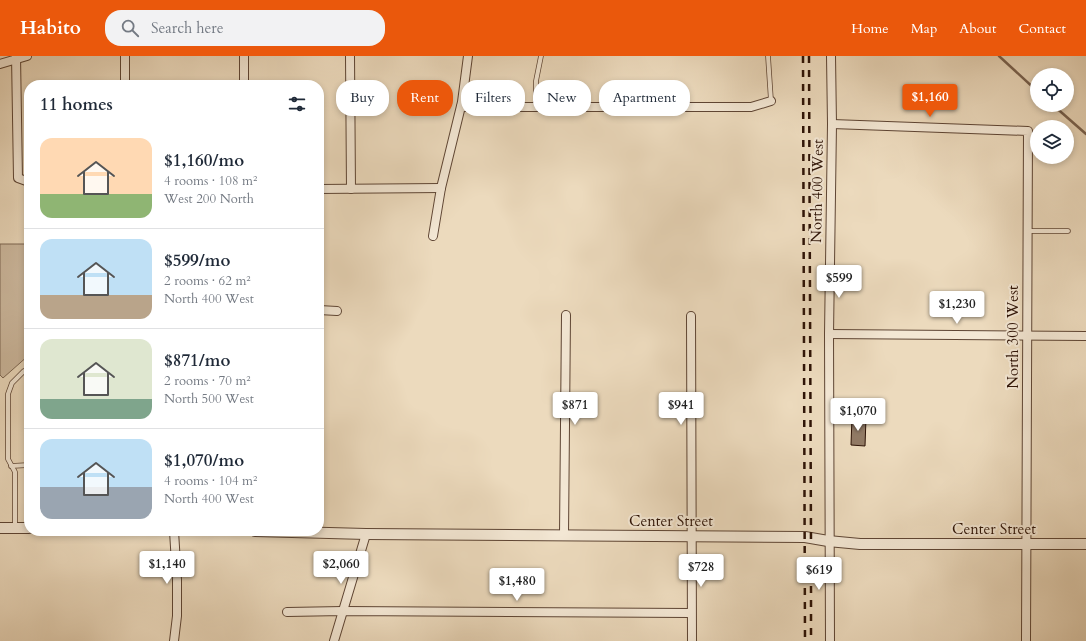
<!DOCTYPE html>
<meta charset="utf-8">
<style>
:root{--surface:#fff;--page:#f2f2f3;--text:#1f2937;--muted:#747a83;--line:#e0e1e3;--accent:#ea580c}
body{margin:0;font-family:Cardo,serif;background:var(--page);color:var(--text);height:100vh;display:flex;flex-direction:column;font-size:15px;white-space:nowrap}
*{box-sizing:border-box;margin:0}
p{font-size:13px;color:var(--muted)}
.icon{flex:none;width:22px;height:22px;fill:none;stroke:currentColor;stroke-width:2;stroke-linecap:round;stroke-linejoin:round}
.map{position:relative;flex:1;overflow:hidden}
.drawer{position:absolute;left:24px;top:24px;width:300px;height:456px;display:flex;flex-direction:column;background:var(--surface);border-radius:16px;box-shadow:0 2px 6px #0003}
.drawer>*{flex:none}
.top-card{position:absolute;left:336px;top:24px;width:380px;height:36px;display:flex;gap:8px}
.tools{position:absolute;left:1030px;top:12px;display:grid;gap:8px}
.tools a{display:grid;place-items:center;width:44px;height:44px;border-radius:50%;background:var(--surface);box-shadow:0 2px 6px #0003;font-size:20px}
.price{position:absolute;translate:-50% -34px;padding:0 9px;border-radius:4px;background:#fff;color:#222;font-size:13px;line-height:26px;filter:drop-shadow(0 1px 2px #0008)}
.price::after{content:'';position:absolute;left:50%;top:24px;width:12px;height:9px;margin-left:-6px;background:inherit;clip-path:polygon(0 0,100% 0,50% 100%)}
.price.on{background:var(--accent);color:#fff}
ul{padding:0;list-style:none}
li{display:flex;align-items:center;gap:12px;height:100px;padding:0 16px}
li+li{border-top:1px solid var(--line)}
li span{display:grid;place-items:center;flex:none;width:112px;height:80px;border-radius:12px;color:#555}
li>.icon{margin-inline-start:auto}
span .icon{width:48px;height:48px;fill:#fffc;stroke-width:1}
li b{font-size:17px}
h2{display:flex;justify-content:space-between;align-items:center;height:48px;padding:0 16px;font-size:17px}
.tag{padding:0 14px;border-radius:16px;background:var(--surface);box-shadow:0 2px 6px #0003;font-size:14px;line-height:36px}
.tag.on{background:var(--accent);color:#fff}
header{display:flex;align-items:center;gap:24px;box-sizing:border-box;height:56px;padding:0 20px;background:var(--accent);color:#fff}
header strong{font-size:19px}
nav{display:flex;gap:22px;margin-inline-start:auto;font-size:14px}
.search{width:280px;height:36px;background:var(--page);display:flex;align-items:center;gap:10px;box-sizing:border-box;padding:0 14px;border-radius:16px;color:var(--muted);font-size:15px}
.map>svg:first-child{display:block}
.green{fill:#ccb89e;stroke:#7d6652}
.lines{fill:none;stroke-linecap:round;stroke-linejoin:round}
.stream{stroke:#79624f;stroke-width:2.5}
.building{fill:#917a65;stroke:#2e1306}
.service-casing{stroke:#5e4534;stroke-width:5.5}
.minor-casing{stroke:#5e4534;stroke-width:10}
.tertiary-casing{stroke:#5e4534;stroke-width:12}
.service{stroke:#f3e7d4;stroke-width:4}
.minor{stroke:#f3e7d4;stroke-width:8}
.tertiary{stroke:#f3e7d4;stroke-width:10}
.rail{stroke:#2e1306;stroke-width:2.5;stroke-dasharray:7 7;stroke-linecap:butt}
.labels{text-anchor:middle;stroke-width:4;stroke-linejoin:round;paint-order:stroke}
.street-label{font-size:15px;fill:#2e1306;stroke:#f3e7d4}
</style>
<header>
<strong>Habito</strong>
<div class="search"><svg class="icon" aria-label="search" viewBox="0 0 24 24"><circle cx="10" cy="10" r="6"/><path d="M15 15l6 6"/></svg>Search here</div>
<nav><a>Home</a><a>Map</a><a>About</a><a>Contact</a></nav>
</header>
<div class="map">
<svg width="1086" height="585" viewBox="0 0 1086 585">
<rect width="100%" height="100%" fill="#ecdabd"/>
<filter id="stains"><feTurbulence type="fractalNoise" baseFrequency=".005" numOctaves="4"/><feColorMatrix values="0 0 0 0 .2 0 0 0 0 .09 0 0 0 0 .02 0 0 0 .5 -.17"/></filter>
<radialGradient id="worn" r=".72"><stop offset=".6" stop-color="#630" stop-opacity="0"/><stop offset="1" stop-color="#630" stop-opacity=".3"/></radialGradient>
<path class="green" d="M0,188H29V299L3,322L0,319Z"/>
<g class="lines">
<g class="stream">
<path d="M999,0L1037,35"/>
<path d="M1053,49L1086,78"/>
</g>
</g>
<path class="building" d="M852,361L866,362L865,390L851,389Z"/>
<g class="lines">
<defs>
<g id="service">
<path d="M768,0L771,45"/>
<path d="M536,51V25L541,0"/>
<path d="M1028,175H1068"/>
<path d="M11,410L29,409"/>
<path d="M15,471V416L8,403V338L12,327L24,315L29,313"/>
</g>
<g id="minor">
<path d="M16,0L18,122L29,126"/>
<path d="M244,0V29"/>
<path d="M350,0L351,133"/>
<path d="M0,8L27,0"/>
<path d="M125,29V0"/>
<path d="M461,51H751L771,45"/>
<path d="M832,68L1028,75L1026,585"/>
<path d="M319,133L441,132"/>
<path d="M433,180L441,132L462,46L468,0"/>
<path d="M319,254L337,255"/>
<path d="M691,260L692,585"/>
<path d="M829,278L1086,280"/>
<path d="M174,475L177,524V560L174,585"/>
<path d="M564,479L566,259"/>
<path d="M287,556L343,555L691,557"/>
<path d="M334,585L366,478"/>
<path d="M830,585L829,278L832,68L831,0"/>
</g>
<g id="tertiary">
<path d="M0,472H29"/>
<path d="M255,475L366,478L805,481L828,485L860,488H1086"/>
</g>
</defs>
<use href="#service" class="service-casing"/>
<use href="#minor" class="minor-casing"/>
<use href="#tertiary" class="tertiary-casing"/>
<use href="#service" class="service"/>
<use href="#minor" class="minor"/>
<use href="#tertiary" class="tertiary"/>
<g class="rail">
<path d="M803,0L805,585"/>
<path d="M809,0L811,486"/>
<path d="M811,516V585"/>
</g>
</g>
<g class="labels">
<g class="street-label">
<text transform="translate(817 135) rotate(-89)" y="5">North 400 West</text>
<text transform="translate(1013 281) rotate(-90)" y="5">North 300 West</text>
<text x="671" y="470">Center Street</text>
<text x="994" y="478">Center Street</text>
</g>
</g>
<rect width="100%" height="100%" filter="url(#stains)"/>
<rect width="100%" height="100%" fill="url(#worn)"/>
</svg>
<div class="tools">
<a><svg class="icon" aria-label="locate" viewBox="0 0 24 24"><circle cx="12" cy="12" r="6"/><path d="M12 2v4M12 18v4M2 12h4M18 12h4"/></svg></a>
<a><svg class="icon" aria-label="layers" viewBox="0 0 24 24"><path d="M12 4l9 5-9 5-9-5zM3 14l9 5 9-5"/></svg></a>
</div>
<b class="price on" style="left:930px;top:62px">$1,160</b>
<b class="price" style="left:839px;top:243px">$599</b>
<b class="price" style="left:957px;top:269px">$1,230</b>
<b class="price" style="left:575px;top:370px">$871</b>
<b class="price" style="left:681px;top:370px">$941</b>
<b class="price" style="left:858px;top:376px">$1,070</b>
<b class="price" style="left:167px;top:529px">$1,140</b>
<b class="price" style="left:341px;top:529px">$2,060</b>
<b class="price" style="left:701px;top:532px">$728</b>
<b class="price" style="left:819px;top:535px">$619</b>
<b class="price" style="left:517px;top:546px">$1,480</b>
<div class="top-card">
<a class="tag">Buy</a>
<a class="tag on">Rent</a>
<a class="tag">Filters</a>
<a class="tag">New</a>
<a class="tag">Apartment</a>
</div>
<section class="drawer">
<h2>11 homes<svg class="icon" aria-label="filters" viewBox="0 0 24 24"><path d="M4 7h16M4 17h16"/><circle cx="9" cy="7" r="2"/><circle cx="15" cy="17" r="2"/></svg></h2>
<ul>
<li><span style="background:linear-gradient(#ffd9b3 70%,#8fb573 0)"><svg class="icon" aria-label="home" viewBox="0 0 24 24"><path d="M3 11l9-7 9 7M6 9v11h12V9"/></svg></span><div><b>$1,160/mo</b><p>4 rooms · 108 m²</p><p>West 200 North</p></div></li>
<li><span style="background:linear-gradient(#bfe0f5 70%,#b9a48a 0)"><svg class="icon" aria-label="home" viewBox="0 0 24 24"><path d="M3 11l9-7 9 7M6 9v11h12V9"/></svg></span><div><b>$599/mo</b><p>2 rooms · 62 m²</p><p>North 400 West</p></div></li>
<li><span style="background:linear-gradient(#dfe7d0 75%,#7fa58c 0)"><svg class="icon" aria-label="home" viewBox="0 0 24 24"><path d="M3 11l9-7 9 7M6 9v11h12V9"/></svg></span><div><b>$871/mo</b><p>2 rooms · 70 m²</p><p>North 500 West</p></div></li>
<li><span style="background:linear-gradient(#bfe0f5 60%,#9aa5b1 0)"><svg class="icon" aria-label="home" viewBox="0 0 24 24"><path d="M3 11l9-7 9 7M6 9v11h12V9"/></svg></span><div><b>$1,070/mo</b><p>4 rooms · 104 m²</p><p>North 400 West</p></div></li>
</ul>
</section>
</div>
